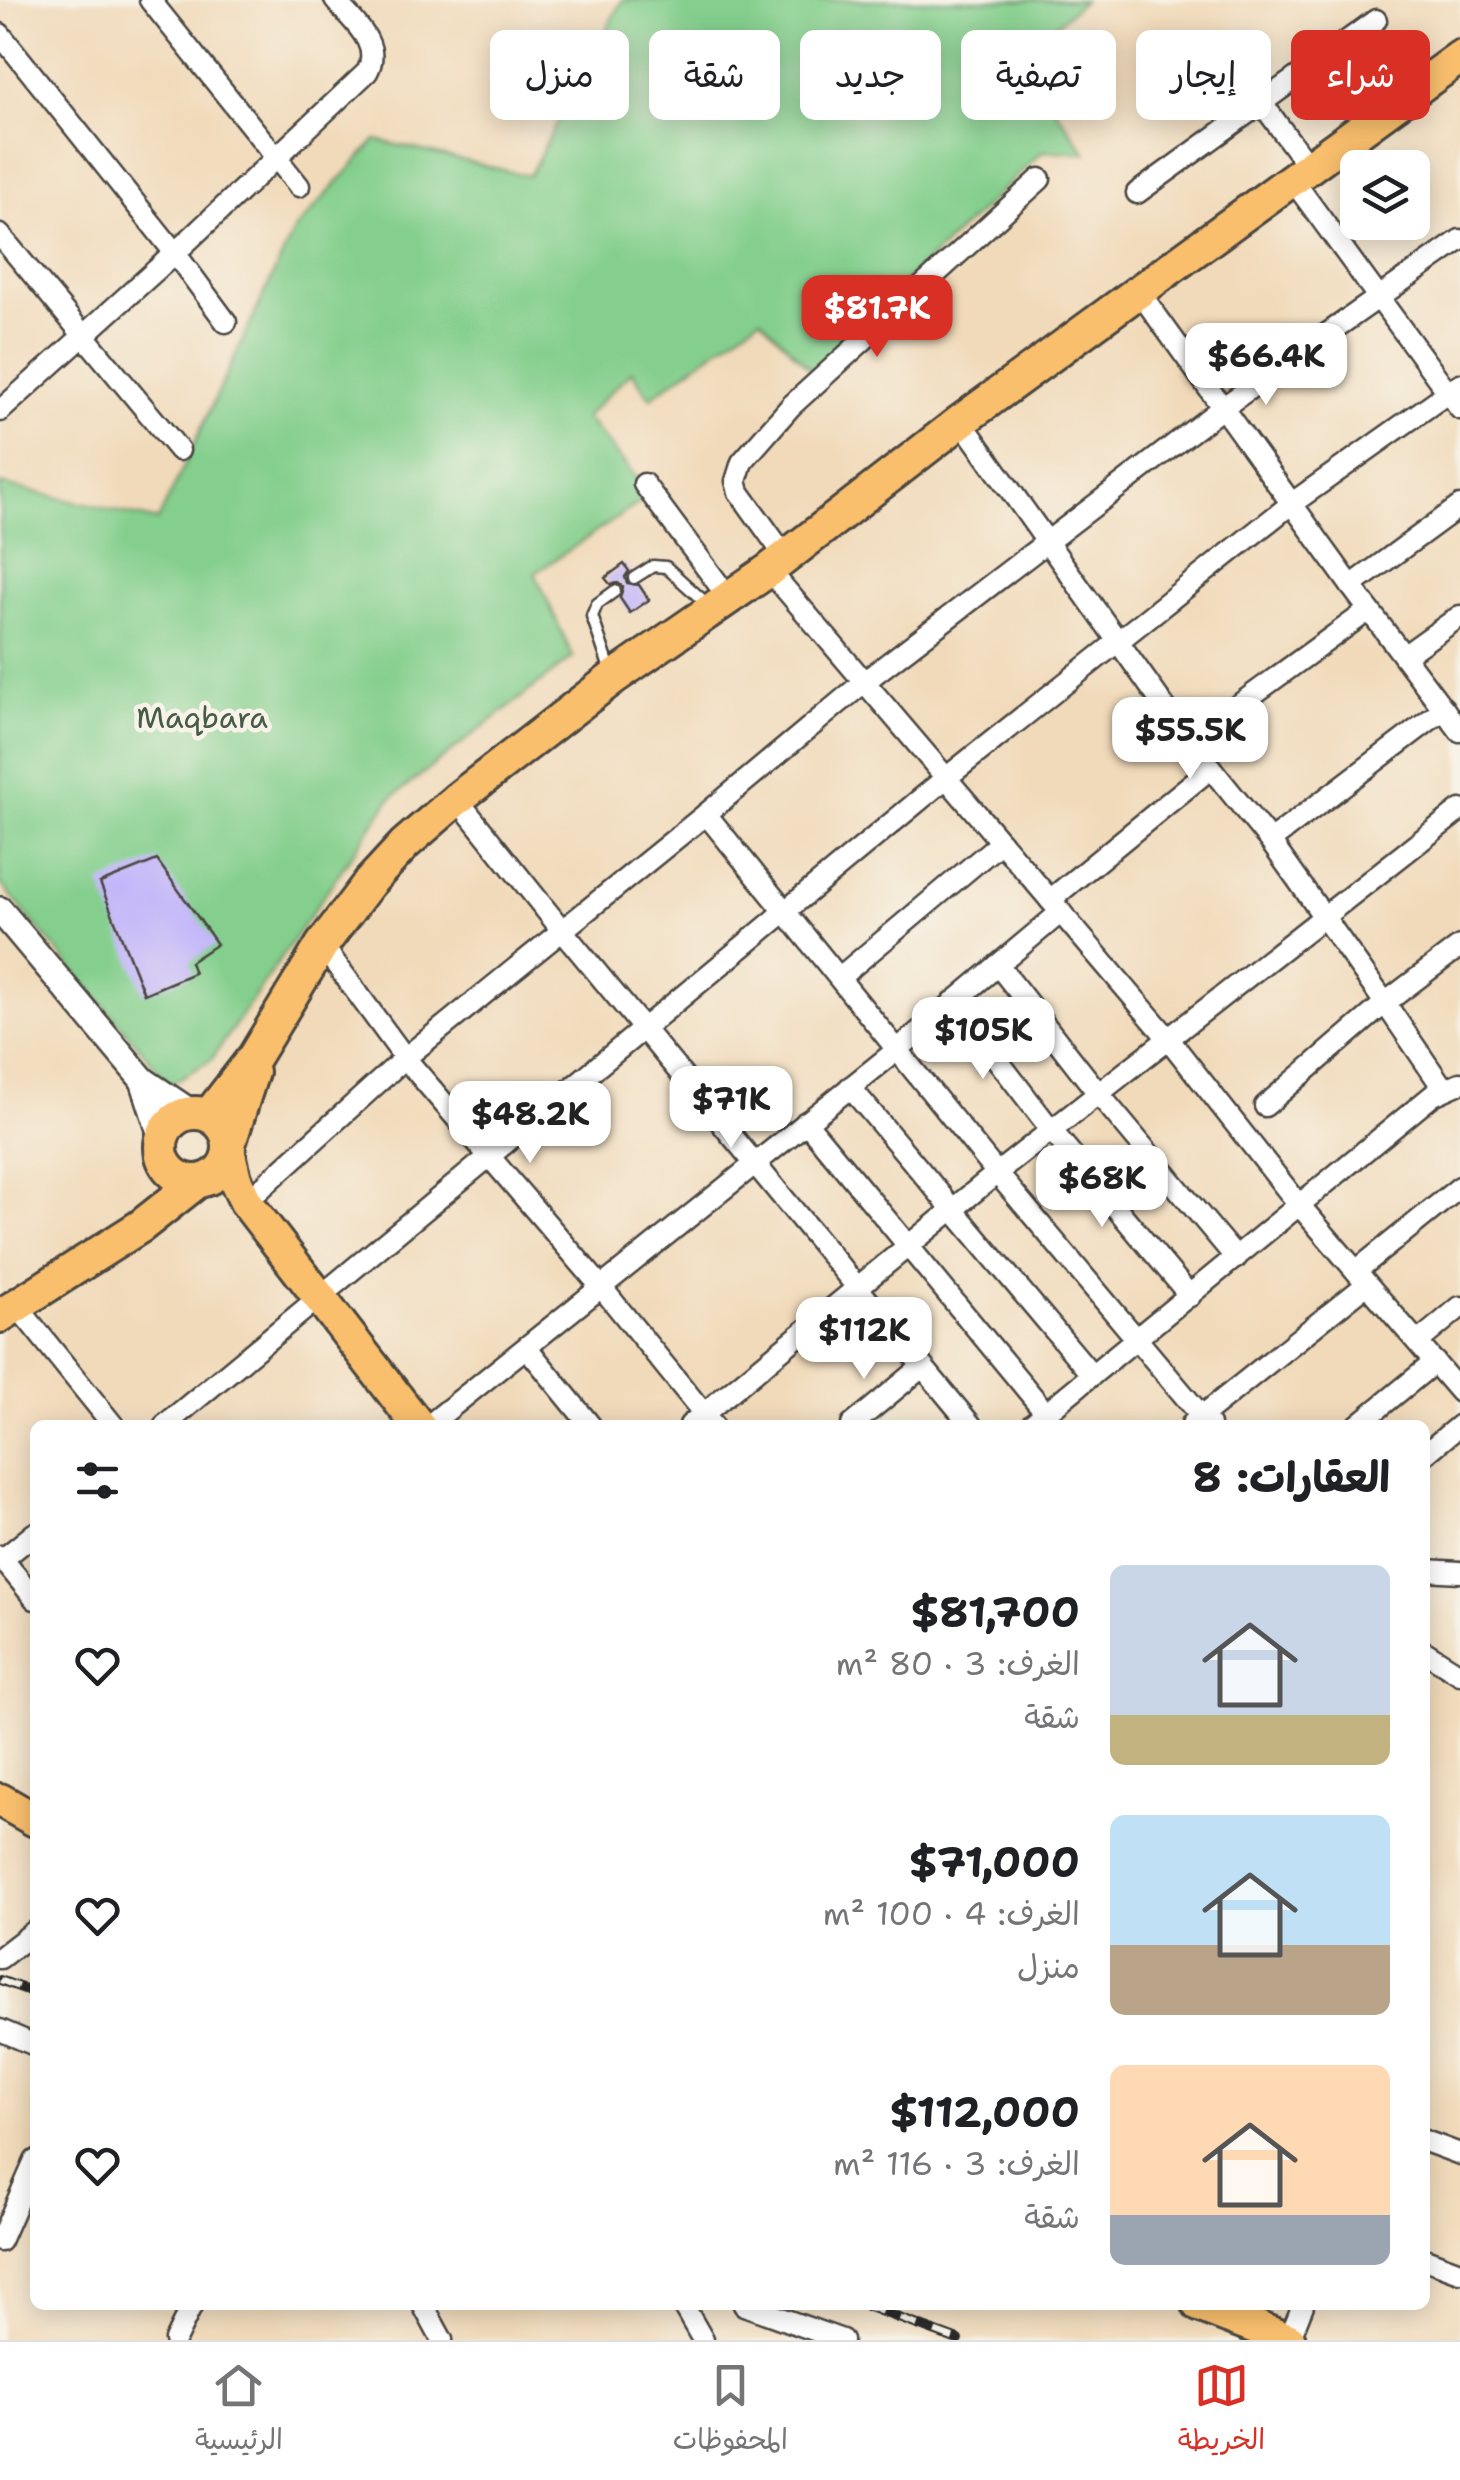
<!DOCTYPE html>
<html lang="ar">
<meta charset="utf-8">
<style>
:root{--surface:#fff;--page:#f2f2f2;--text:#202124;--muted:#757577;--line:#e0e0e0;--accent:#d93025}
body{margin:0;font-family:"Shantell Sans","Playpen Sans Arabic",sans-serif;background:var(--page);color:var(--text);direction:rtl;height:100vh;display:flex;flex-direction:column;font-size:38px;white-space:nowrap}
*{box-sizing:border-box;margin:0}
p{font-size:32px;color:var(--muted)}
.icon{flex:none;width:55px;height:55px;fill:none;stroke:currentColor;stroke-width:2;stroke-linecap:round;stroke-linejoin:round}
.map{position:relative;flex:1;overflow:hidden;direction:ltr}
.panel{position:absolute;left:30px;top:1420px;width:1400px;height:890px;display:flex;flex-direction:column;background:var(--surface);border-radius:15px;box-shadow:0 5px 25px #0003;direction:rtl}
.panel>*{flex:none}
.top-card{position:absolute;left:30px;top:30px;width:1400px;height:90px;direction:rtl;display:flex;gap:20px}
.fabs{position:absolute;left:1340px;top:150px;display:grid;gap:20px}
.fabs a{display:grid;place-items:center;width:90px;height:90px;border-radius:15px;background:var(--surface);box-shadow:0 5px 25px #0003;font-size:50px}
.price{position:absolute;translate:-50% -85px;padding:0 22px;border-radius:20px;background:#fff;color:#222;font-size:32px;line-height:65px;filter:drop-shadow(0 2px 5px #0008)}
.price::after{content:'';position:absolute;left:50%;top:60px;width:30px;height:22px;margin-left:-15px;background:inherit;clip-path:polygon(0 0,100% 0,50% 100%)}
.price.on{background:var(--accent);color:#fff}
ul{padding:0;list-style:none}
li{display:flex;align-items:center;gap:30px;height:250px;padding:0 40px}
li span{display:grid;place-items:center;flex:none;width:280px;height:200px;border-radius:15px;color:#555}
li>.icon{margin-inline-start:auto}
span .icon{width:120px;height:120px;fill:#fffc;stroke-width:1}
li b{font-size:42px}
h2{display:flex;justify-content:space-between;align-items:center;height:120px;padding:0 40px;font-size:42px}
.chip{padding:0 35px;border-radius:15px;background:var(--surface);box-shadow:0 5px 25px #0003;font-size:35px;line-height:90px}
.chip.on{background:var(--accent);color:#fff}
.tabs{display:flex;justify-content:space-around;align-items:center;height:140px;border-top:2px solid var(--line);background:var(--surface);font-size:28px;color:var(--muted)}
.tabs a{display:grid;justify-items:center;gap:5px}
.tabs .on{color:var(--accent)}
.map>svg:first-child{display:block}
.green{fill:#84cf8d;stroke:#587d5c;stroke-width:2.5}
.building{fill:#c4b7f9}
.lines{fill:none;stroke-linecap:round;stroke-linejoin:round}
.service-casing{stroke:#494540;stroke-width:15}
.minor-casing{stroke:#494540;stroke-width:25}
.tertiary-casing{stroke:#494540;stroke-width:30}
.primary-casing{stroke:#494540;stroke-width:38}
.trunk-casing{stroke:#494540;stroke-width:38}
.service{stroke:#fff;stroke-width:10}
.minor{stroke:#fff;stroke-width:20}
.tertiary{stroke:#fff;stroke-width:25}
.primary{stroke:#f9bf6d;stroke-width:32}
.trunk{stroke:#f9bf6d;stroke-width:32}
.rail-casing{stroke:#2b2b2b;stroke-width:10}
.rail{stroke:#f7f3e8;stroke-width:6;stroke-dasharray:19;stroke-linecap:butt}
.labels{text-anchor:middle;stroke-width:9;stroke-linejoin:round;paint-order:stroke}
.park-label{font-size:30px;fill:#465c48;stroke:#f7f3e8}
</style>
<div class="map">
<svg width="1460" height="2340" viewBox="0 0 1460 2340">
<rect width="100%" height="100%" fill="#f7f3e8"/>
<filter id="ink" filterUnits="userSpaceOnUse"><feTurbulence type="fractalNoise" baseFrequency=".01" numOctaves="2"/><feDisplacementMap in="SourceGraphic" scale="20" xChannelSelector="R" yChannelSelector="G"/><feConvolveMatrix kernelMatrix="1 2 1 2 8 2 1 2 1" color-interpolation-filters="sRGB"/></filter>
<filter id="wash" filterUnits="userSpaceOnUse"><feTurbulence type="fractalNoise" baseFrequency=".0048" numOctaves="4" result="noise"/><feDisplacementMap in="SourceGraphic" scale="40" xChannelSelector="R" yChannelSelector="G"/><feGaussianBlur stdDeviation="2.25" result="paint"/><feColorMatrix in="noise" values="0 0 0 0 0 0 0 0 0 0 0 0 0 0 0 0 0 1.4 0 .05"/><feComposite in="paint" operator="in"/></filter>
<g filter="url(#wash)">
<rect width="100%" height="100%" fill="#f1daba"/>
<path class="green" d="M622,0H1084L1019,57L1086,153L1043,151L812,371L760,318L650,398L632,371L585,417L651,495L535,573L573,657L390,799L211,1060L170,1084L0,883V484L158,521L294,231L376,140L529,176Z"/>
<g id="blocks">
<g class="building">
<path d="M624,564L629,571L625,577L627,583L639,585L649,600L630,613L620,598L623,587L618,583L610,584L605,578Z"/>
<path d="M157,860L217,944L190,962L194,973L144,994L100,883Z"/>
</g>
</g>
</g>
<g filter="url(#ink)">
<use href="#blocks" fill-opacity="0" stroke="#494540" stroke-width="2.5"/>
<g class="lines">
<defs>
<g id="service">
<path d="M634,578L653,566L666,567L707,604"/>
<path d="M611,672L592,616L597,604L615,591"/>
</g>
<g id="minor">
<path d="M150,0L299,186"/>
<path d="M0,34L175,253L226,322"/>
<path d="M1240,73L1308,166"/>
<path d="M1292,179L1460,409"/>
<path d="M1137,193L1376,20"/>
<path d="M0,235L179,450"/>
<path d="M1140,293L1351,586L1460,731"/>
<path d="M0,411L175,253L367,72C383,44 352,21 335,0"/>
<path d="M961,421L1189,741L1270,841L1385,1003L1460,946"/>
<path d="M644,484L728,597"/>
<path d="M785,556L739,492L736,481L742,462L791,406L1040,179"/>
<path d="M769,570L1167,1037L1300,1206L1460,1392"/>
<path d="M1351,586L1460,506"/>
<path d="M1404,656L1460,616"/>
<path d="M1189,741L1369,610"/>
<path d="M457,799L561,929L971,1425"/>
<path d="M706,814L997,1173L1209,1425"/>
<path d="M1270,841L1444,709"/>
<path d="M1050,900L1211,768"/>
<path d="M322,945L405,1058L602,1288L713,1425"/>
<path d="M998,965L1098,1093L1236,1258"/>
<path d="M840,977L1001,842"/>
<path d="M953,1002L1052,1131L1190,1296"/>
<path d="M850,1087L1092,1375"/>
<path d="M1265,1106L1385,1003L1443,1088"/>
<path d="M806,1122L1046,1413"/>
<path d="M246,1202L405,1058L706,814L864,682L1222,408L1460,240"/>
<path d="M1356,1271L1460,1187"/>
<path d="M17,1306L113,1425"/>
<path d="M1418,1342L1460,1307"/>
<path d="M528,1349L590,1425"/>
<path d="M1192,1424L1367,1284"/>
<path d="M165,1425L946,778L1291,504L1460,384"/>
<path d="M429,1425L897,1050L1061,912"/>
<path d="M690,1425L997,1173L1460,810"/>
<path d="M852,1425L922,1367"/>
<path d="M1031,1425L1433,1095L1460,1083"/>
<path d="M1358,1425L1435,1362"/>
<path d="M1425,1454L1460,1425"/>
<path d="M0,1556L35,1599"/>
<path d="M3,1559L35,1533"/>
<path d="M1425,1570L1460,1572"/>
<path d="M1425,1652L1460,1674"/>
<path d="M0,1958L35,1931"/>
<path d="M0,2030L35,2045"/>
<path d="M1425,2141L1460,2154"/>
<path d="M0,2241L35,2161"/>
<path d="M1425,2259L1460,2272"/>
<path d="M423,2305L442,2340"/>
<path d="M683,2305L703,2340"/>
<path d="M744,2305L842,2340"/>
<path d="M175,2340L192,2305"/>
<path d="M1289,2340L1303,2305"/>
</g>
<g id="tertiary">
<path d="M0,910L143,1080L192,1113"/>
<path d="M143,1080L162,1138"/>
</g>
<g id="primary">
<circle cx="195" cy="1147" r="34"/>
<path d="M229,1154L235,1179L246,1202L418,1425"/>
<path d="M0,1316L141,1226L198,1181"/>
<path d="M0,1800L35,1820"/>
<path d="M1199,2305L1289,2340"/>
</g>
<g id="trunk">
<path d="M209,1115L254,1057L322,945L369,883L405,844L457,799L613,678L769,570L961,421L1460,57"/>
<path d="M229,1144L252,1072"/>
</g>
</defs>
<use href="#service" class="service-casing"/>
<use href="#minor" class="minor-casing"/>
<use href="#tertiary" class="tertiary-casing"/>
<use href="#primary" class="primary-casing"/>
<use href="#trunk" class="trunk-casing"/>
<use href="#service" class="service"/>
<use href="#minor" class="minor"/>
<use href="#tertiary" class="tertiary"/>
<use href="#primary" class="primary"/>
<use href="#trunk" class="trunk"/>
<defs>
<g id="rail">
<path d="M0,1980L35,1993"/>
<path d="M864,2305L958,2340"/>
</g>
</defs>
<use href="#rail" class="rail-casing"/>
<use href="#rail" class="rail"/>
</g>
</g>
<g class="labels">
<g class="park-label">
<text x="202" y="728">Maqbara</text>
</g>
</g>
</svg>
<div class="fabs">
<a><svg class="icon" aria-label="layers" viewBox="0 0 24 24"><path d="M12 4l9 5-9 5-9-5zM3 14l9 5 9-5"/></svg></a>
</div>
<b class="price on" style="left:877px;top:360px">$81.7K</b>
<b class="price" style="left:1266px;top:408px">$66.4K</b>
<b class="price" style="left:1190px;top:782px">$55.5K</b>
<b class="price" style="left:983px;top:1082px">$105K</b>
<b class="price" style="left:731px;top:1151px">$71K</b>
<b class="price" style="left:530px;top:1166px">$48.2K</b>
<b class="price" style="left:1102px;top:1230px">$68K</b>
<b class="price" style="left:864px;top:1382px">$112K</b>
<div class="top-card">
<a class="chip on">شراء</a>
<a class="chip">إيجار</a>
<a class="chip">تصفية</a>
<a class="chip">جديد</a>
<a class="chip">شقة</a>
<a class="chip">منزل</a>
</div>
<section class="panel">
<h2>العقارات: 8<svg class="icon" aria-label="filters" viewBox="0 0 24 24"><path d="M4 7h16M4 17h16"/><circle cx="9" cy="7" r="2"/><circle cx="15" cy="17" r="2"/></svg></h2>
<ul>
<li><span style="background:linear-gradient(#c9d6e8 75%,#c2b280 0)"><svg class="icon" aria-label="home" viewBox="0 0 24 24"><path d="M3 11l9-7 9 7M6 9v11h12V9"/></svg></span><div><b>$81,700</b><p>الغرف: 3 · 80 m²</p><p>شقة</p></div><svg class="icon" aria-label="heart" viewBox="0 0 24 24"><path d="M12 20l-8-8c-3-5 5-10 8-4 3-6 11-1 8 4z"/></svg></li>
<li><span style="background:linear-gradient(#bfe0f5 65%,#b9a48a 0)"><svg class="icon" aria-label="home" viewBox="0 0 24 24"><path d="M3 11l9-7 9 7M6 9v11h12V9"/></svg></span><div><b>$71,000</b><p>الغرف: 4 · 100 m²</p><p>منزل</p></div><svg class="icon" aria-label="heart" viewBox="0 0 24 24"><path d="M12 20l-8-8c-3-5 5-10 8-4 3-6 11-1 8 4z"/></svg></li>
<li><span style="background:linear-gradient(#ffd9b3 75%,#9aa5b1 0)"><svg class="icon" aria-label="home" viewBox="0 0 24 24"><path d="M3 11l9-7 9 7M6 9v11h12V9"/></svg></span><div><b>$112,000</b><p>الغرف: 3 · 116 m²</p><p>شقة</p></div><svg class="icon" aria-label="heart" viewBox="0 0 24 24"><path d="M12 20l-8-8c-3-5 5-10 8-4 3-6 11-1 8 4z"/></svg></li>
</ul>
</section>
</div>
<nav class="tabs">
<a class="on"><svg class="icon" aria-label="map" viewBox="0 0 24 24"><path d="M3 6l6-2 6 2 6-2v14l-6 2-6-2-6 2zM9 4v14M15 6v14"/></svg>الخريطة</a>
<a><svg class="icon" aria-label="saved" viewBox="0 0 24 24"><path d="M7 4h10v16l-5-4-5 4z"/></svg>المحفوظات</a>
<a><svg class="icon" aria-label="home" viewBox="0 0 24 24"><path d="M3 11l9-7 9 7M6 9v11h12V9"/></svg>الرئيسية</a>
</nav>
